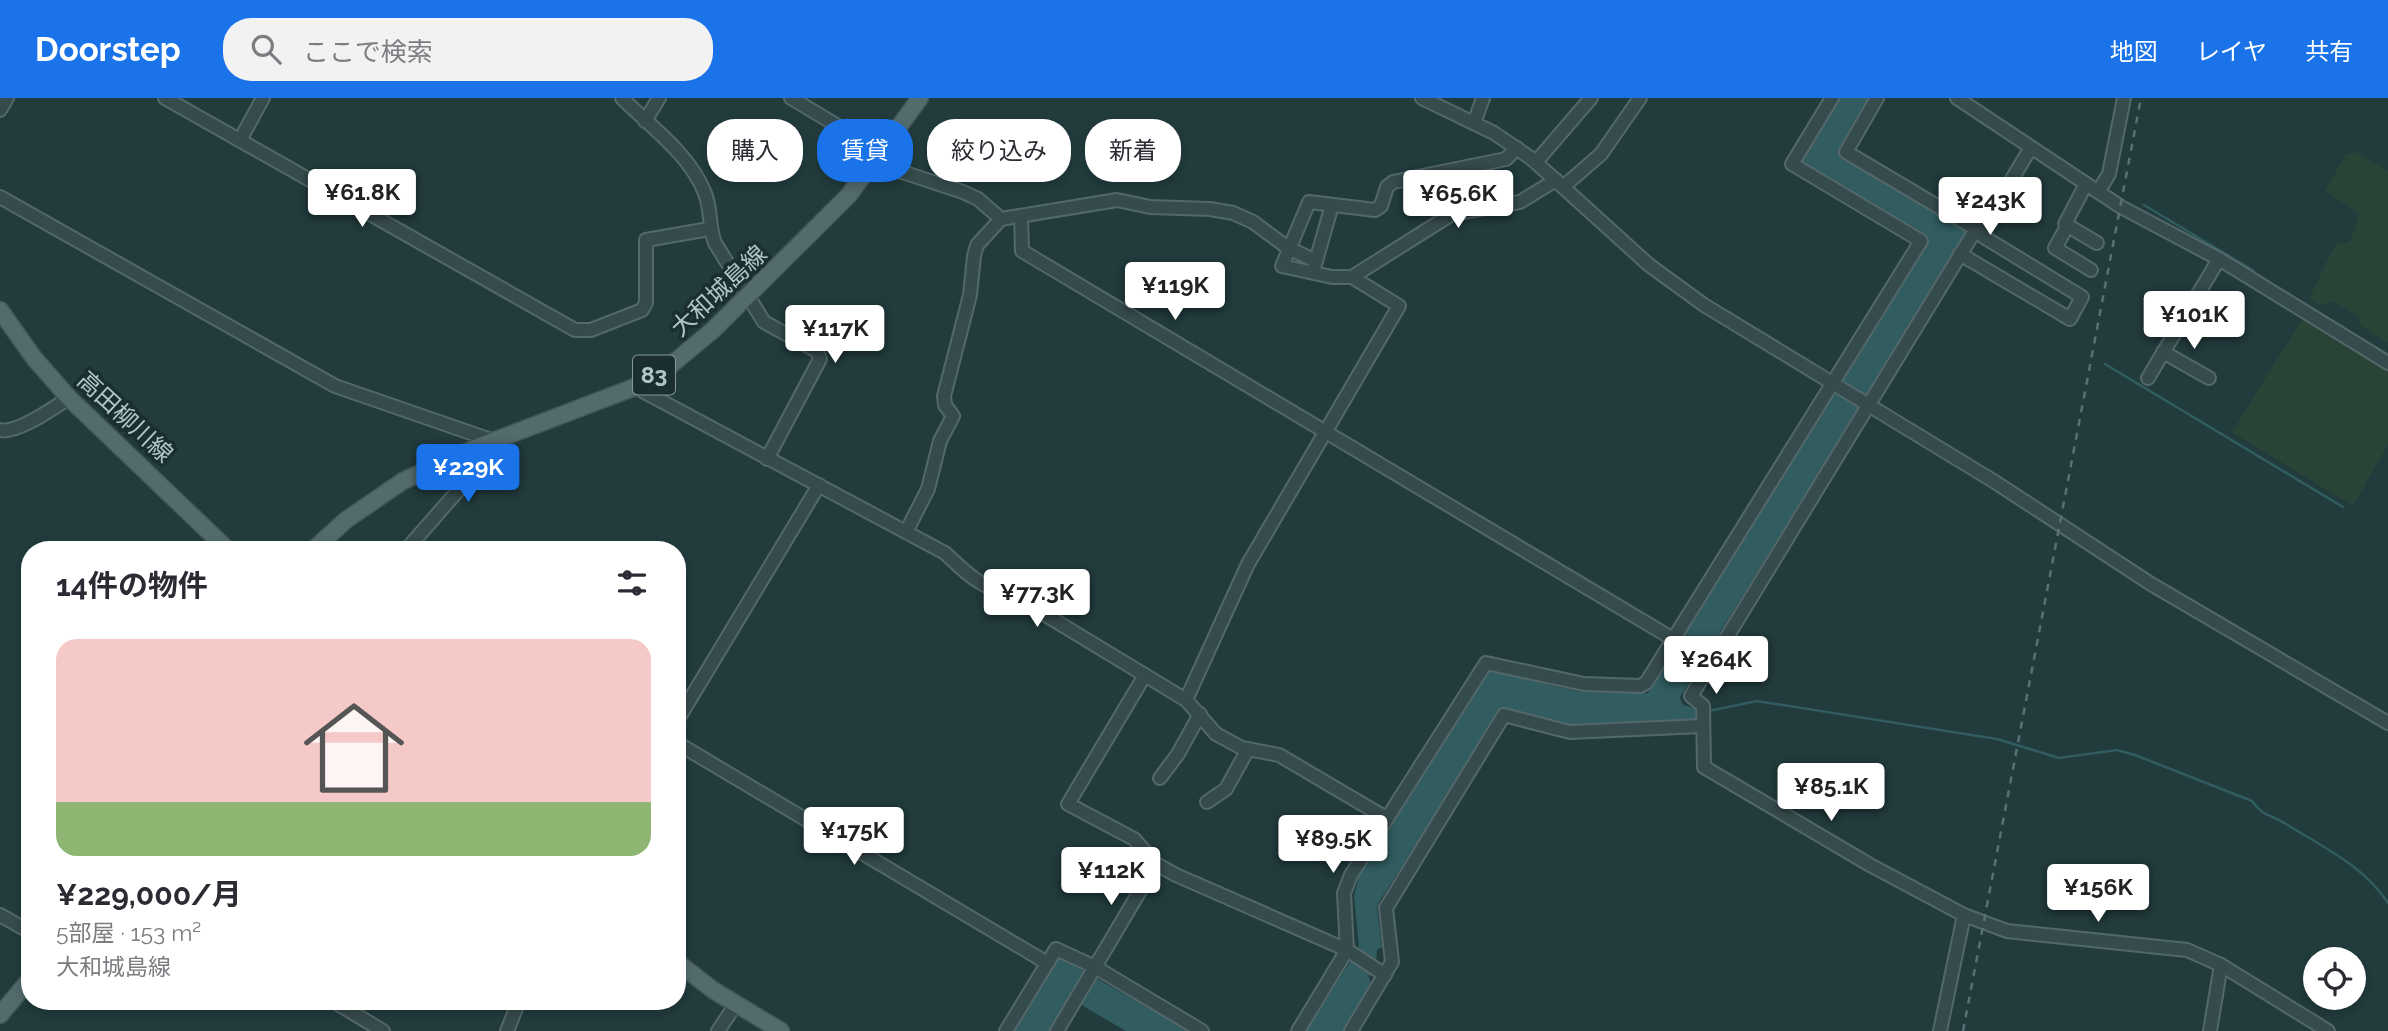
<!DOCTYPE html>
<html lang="ja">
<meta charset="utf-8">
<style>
:root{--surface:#fff;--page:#f2f2f3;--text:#2b2b33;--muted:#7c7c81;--line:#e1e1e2;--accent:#1a73e8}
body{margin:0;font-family:Raleway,"Noto Sans JP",sans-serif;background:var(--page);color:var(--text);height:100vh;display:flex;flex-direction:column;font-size:26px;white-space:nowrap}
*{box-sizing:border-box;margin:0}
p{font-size:23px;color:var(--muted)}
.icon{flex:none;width:38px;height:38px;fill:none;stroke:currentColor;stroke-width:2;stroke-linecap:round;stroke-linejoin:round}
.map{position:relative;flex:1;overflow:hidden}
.sheet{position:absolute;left:21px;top:443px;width:665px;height:469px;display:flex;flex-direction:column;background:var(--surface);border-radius:28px;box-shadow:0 4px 10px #0003}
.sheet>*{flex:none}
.banner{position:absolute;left:707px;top:21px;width:665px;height:63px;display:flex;gap:14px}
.tools{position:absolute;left:2303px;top:849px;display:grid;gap:14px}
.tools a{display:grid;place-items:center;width:63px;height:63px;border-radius:50%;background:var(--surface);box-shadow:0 4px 10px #0003;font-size:35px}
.price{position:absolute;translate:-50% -60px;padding:0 16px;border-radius:7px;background:#fff;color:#222;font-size:23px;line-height:46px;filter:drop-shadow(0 2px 4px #0008)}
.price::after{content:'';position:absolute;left:50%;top:42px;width:21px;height:16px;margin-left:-10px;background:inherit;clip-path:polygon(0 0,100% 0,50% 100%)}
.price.current{background:var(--accent);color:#fff}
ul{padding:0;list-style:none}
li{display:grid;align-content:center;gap:14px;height:371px;padding:0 35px}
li+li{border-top:2px solid var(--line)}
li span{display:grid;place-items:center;height:217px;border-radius:21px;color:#555}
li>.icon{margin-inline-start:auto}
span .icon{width:126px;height:126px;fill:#fffc;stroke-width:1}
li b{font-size:30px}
h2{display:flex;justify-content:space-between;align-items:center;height:84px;padding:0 35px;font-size:30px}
.tag{padding:0 24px;border-radius:28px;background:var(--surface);box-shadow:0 4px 10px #0003;font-size:24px;line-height:63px}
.tag.current{background:var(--accent);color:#fff}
header{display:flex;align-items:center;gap:42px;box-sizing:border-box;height:98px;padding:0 35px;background:var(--accent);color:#fff}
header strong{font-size:33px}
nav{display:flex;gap:38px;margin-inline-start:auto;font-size:24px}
.search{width:490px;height:63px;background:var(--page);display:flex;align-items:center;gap:18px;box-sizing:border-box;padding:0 24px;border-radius:28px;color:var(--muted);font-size:26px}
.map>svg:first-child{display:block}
.green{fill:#294437}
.water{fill:#315c60}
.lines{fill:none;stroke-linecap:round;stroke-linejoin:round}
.stream{stroke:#315c60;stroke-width:2.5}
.minor-casing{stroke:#54686a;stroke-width:16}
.major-casing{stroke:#425658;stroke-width:19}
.minor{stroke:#364b4d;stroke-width:12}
.major{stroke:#536b6d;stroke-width:16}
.rail{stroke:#577174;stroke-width:2.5;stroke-dasharray:7 7;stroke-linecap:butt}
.labels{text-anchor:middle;stroke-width:7;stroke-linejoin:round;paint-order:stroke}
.shield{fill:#1b2f31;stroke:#84999b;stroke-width:2}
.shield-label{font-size:23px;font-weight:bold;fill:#b1c6c8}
.street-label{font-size:24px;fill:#b1c6c8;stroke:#1b2f31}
</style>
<header>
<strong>Doorstep</strong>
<div class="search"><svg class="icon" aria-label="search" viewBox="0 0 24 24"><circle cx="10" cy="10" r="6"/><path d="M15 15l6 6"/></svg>ここで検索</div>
<nav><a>地図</a><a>レイヤ</a><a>共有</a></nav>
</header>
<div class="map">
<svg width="2388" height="933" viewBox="0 0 2388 933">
<rect width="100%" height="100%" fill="#223b3d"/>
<g class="green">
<path d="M2355,54L2388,72V245L2361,228L2358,218L2334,204L2319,207L2309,201C2314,192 2332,149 2337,146C2341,144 2345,145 2349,144C2353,137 2360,121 2357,114L2325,93L2346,56Z"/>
<path d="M2304,218L2388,269V346L2353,408L2232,334Z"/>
</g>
<g class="water">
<path d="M1837,0H1872L1841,53L1969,131L1680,599L1682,606L1695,611L1697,625L1570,628L1503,610L1379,804L1377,811L1382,849L1377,852L1376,865L1369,878L1371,889L1343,933H1306L1359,850L1354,798L1360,774L1487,572L1581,594L1648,595L1926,141L1799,65Z"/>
<path d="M1059,859L1189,933H1126L1071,901L1052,933H1015Z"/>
</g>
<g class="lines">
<g class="stream">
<path d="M2144,107L2254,173"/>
<path d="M2105,266L2343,409"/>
<path d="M1709,613L1757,603L1997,641L2059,660L2117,652L2135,657L2252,703C2264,720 2271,716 2286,726C2323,749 2364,768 2388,805"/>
</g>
<defs>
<g id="minor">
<path d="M165,0L575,232H591L642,212L646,205V142L709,131"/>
<path d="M622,0C650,28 689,56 704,93C712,110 708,128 715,145L764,224L817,253L820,261L767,361"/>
<path d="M791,0L883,55"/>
<path d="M1422,0L1494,35L1532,61L1649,167L1704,207L1995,384L2151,486L2388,625"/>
<path d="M1877,0L1846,54L1976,131L1691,598L1703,608L1704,669L1870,767L1964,817L2007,833L2187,852L2221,867L2328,933"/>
<path d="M1957,0L2121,109L2219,161L2388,265"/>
<path d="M0,12L7,0"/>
<path d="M645,23L659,0"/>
<path d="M1474,25L1483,0"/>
<path d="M240,42L263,0"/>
<path d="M1536,64L1591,0"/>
<path d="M875,65L963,94L978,101L1001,121"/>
<path d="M2086,86L2065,126L2097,145"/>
<path d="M1563,89L1601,56L1640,0"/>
<path d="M2098,94L2109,76L2124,0"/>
<path d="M0,99L335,288L494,343"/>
<path d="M1021,118L1022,153L1710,563"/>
<path d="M2068,127L2055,150L2091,172"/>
<path d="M1979,136L2030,51"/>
<path d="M1960,156L2070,221L2082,199L1974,133"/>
<path d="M1314,170L1332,107"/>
<path d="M1352,179L1452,116L1520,104L1556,82"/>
<path d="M2163,254L2209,280"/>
<path d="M2148,280L2219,161"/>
<path d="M635,289L945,455C966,475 982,491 1011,496L1186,602L1216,636L1242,650L1279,657L1386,720"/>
<path d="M0,332C18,336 54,309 69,300"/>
<path d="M906,434L928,391L940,343L953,318L945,307L944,298L970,197L974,158L977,147L1001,121L1117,102L1150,109L1210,111L1233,115L1253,124L1288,150L1316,163"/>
<path d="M406,452L505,339"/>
<path d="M1145,577L1068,706L1134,741L1156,766L1176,777L1347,852L1385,877"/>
<path d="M1186,602L1248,466L1399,208L1352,179H1332L1282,168L1309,104L1375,112L1381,108L1387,89L1393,84L1506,61L1517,50"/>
<path d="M677,623L819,387"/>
<path d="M677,645L1047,865"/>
<path d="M1160,680L1178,656L1200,616"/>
<path d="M1207,704L1226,691L1248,651"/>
<path d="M0,817L30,834"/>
<path d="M333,903L383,933"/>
<path d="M507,933L519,903"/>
<path d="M718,933L736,906"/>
<path d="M1006,933L1056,851L1095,869L1202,933"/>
<path d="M1057,933L1156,766"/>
<path d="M1298,933L1347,852L1344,795L1351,777L1486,565L1584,586L1640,588L1646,585L1921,143L1792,66L1832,0"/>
<path d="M1351,933L1392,864L1386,810L1504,617L1570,634L1702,628"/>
<path d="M1940,933L1964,817"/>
<path d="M2210,933L2221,867"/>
</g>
<g id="major">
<path d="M0,212L34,260L69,300L228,452"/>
<path d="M313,452L346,422L403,383L480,348L635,289L671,267L713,232L849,97L920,0"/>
<path d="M677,864L713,892L781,933"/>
<path d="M0,917L30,881"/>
</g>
</defs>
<use href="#minor" class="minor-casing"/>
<use href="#major" class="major-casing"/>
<use href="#minor" class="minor"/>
<use href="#major" class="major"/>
<path class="rail" d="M1963,933L2141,0"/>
</g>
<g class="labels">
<rect class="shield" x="633" y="257.5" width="42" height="39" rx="5"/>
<g class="shield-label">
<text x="654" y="285">83</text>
</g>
<g class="street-label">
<text transform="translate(719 193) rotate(-43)" y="8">大和城島線</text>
<text transform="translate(125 319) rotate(43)" y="8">高田柳川線</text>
</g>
</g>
</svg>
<div class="tools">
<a><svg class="icon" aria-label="locate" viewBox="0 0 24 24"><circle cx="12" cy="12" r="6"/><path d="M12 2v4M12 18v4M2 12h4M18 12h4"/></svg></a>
</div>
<b class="price" style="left:362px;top:131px">¥61.8K</b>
<b class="price" style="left:1458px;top:132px">¥65.6K</b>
<b class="price" style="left:1990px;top:139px">¥243K</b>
<b class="price" style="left:1175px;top:224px">¥119K</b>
<b class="price" style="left:2194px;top:253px">¥101K</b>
<b class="price" style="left:835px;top:267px">¥117K</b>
<b class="price current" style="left:468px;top:406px">¥229K</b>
<b class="price" style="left:1037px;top:531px">¥77.3K</b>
<b class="price" style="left:1716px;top:598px">¥264K</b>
<b class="price" style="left:1831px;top:725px">¥85.1K</b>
<b class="price" style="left:854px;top:769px">¥175K</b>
<b class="price" style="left:1333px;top:777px">¥89.5K</b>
<b class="price" style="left:1111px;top:809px">¥112K</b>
<b class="price" style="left:2098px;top:826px">¥156K</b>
<div class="banner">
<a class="tag">購入</a>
<a class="tag current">賃貸</a>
<a class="tag">絞り込み</a>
<a class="tag">新着</a>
</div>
<section class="sheet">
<h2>14件の物件<svg class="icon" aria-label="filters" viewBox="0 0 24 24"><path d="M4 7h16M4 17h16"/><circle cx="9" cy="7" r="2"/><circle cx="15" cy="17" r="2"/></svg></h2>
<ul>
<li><span style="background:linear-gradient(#f6c9c9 75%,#8fb573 0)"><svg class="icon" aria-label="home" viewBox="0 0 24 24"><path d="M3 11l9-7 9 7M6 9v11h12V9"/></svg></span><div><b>¥229,000/月</b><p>5部屋 · 153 m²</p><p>大和城島線</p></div></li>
</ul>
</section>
</div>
